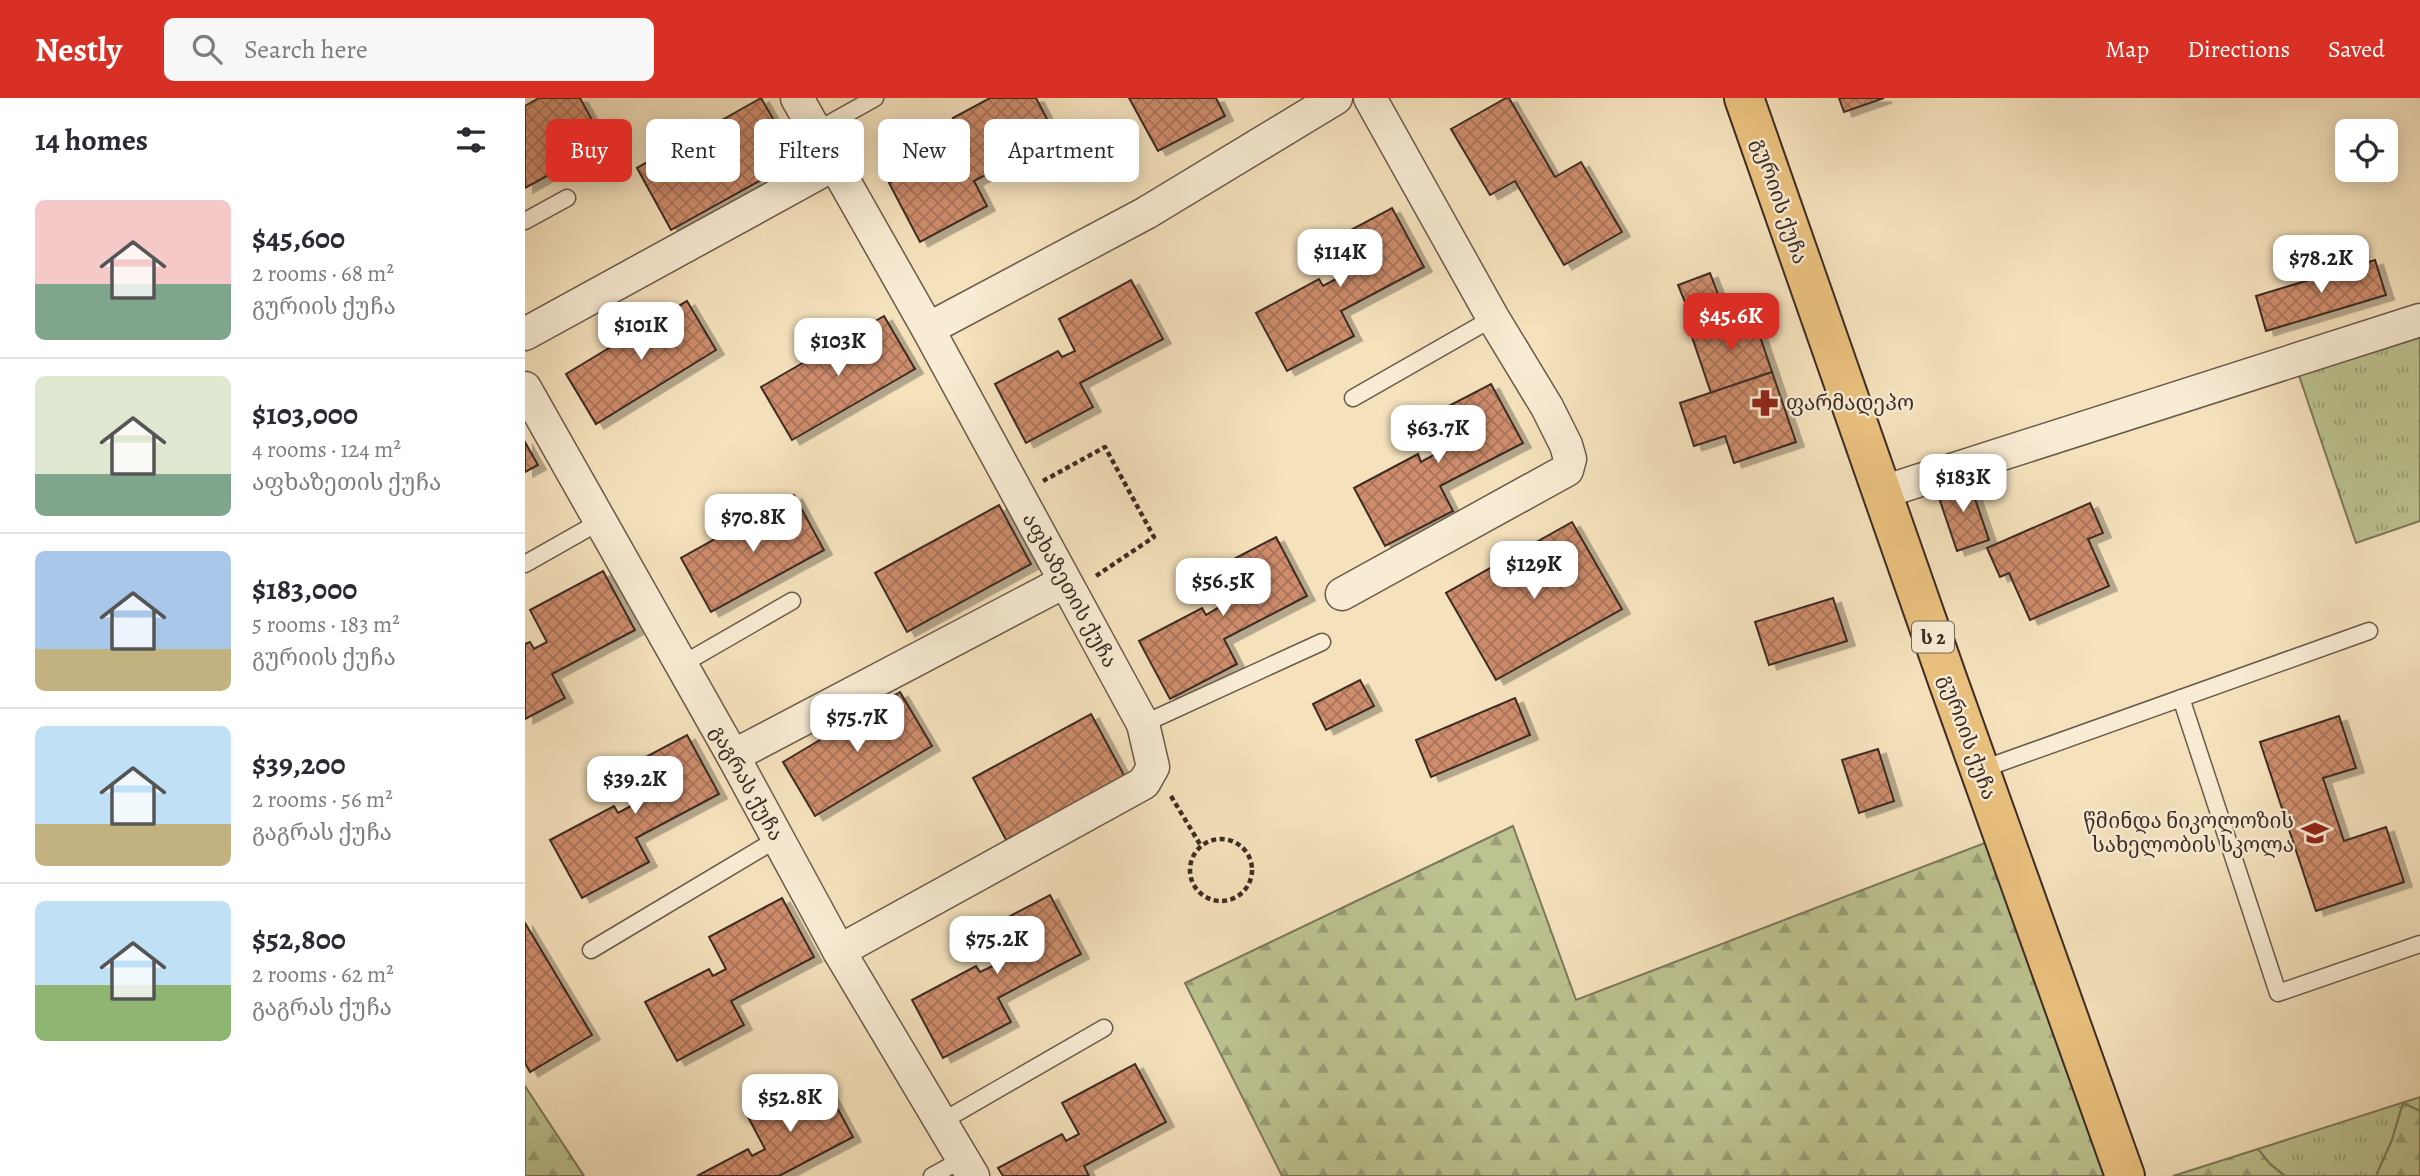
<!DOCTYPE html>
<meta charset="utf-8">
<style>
:root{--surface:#fff;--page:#f7f7f7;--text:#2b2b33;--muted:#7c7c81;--line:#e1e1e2;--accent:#d93025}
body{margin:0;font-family:Alegreya,"Noto Serif Georgian",serif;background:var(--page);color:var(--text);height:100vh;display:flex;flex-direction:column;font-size:26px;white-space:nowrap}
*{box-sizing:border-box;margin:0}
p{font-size:23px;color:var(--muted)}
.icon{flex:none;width:38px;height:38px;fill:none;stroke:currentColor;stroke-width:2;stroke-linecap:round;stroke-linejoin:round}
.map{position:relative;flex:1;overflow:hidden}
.side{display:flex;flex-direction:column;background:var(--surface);width:525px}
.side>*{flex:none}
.banner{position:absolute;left:21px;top:21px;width:665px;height:63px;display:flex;gap:14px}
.buttons{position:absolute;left:1810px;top:21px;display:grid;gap:14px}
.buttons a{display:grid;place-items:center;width:63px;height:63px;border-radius:10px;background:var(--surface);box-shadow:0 4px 18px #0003;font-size:35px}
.price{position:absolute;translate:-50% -60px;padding:0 16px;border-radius:14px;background:#fff;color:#222;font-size:23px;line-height:46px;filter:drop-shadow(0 2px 4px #0008)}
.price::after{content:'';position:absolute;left:50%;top:42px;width:21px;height:16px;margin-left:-10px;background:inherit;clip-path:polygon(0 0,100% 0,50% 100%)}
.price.active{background:var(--accent);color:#fff}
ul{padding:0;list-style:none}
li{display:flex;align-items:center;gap:21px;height:175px;padding:0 35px}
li+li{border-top:2px solid var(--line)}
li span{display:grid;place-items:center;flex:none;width:196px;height:140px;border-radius:10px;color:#555}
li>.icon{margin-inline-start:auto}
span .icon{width:84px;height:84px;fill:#fffc;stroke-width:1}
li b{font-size:30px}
h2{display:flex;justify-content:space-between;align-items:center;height:84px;padding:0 35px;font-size:30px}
.chip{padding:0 24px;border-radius:10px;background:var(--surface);box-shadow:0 4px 18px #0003;font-size:24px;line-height:63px}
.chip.active{background:var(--accent);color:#fff}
header{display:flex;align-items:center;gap:42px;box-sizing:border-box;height:98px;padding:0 35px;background:var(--accent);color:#fff}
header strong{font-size:33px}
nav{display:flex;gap:38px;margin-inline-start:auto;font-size:24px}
.search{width:490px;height:63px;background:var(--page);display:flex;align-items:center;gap:18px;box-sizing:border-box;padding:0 24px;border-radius:10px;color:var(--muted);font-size:26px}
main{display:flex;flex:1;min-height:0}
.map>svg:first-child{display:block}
.grass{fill:url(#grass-tufts);stroke:#7c785a;stroke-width:2}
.forest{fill:url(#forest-firs);stroke:#7c785a;stroke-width:2}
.building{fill:url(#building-cross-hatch);stroke:#3c2c24;stroke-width:2;filter:url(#shadow)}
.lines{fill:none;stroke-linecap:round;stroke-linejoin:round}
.lane-casing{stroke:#6a5a4a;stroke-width:19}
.street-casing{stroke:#6a5a4a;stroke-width:35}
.highway-casing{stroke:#3c2c24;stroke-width:42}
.path{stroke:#3c2c24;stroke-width:4.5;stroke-dasharray:5 3.5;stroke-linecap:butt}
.lane{stroke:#f8ecd4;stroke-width:16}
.street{stroke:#f8ecd4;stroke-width:32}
.highway{stroke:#eac17e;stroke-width:38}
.labels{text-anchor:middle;stroke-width:5;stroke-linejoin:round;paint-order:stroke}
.shield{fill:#f8ecd4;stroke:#746659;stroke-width:2}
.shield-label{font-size:19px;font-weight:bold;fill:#3c2c24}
.street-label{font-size:21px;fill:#3c2c24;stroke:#f8ecd4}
.poi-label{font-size:21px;fill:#3c2c24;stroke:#f8ecd4;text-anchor:start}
</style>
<header>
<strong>Nestly</strong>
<div class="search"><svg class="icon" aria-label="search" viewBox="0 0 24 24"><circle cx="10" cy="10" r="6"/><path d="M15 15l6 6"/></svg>Search here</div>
<nav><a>Map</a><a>Directions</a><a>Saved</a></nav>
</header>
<main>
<section class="side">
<h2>14 homes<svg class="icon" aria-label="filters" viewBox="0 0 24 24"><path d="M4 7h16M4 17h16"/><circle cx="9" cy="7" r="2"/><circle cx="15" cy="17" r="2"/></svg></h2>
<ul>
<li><span style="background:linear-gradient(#f6c9c9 60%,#7fa58c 0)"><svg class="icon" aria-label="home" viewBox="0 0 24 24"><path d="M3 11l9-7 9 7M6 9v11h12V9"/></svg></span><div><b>$45,600</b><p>2 rooms · 68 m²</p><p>გურიის ქუჩა</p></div></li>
<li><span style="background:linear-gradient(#dfe7d0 70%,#7fa58c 0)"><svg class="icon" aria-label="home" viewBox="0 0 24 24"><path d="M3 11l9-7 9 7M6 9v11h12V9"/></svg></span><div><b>$103,000</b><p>4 rooms · 124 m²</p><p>აფხაზეთის ქუჩა</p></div></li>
<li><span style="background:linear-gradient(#a9c7e8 70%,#c2b280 0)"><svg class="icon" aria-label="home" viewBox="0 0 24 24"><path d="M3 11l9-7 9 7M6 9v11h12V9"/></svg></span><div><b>$183,000</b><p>5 rooms · 183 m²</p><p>გურიის ქუჩა</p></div></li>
<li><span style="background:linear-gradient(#bfe0f5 70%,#c2b280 0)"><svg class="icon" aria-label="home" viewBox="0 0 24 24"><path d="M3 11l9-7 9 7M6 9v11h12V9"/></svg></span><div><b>$39,200</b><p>2 rooms · 56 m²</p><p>გაგრას ქუჩა</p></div></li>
<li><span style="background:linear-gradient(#bfe0f5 60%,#8fb573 0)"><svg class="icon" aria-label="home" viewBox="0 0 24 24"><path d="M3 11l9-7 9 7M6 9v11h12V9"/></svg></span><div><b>$52,800</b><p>2 rooms · 62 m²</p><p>გაგრას ქუჩა</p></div></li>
</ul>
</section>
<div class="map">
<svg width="1895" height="1078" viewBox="0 0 1895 1078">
<defs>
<pattern id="grass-tufts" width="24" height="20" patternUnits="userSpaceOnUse" patternTransform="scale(1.75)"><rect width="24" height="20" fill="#bcc390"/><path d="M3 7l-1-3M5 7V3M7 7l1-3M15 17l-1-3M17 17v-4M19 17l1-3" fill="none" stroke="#9a9f75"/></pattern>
<pattern id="forest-firs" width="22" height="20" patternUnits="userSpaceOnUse" patternTransform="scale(1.75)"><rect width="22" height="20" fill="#bcc390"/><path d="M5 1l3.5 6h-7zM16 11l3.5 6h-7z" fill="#9a9f75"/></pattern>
<pattern id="building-cross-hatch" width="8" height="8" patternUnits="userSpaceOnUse" patternTransform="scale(1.75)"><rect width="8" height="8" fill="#ce8d6c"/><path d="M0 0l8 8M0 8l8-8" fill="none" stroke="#a87359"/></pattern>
<filter id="shadow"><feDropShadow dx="8" dy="4.5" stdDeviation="0" flood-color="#0004"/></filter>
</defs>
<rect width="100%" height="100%" fill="#f5e2bd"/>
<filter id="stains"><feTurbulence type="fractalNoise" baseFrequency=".00286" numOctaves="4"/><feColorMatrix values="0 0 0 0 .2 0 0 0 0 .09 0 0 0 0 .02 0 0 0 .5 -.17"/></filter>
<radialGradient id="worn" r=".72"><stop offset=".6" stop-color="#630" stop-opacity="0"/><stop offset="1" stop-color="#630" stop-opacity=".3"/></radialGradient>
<g class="grass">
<path d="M1895,222V423L1831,445L1769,263Z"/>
<path d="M1895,999V1013L1878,1005L1867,1042L1851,1078H1760L1745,1066L1733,1051Z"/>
</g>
<g class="forest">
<path d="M988,728L1051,902L1478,738L1600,1078H757L660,885Z"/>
<path d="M0,988L59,1078H0Z"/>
<path d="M1878,1005L1895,1013V1078H1851L1867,1042Z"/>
<path d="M1733,1051L1745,1066L1760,1078H1648Z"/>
</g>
<g class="building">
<path d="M14,0H55L80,46L0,90V8Z"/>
<path d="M236,0L272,62L146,132L112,70Z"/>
<path d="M465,0H511L532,40L449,83L462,108L395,144L364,85L427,52L431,59L445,51L428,20Z"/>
<path d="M604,0H691L700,18L633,53Z"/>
<path d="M981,0H984L1030,79L1056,64L1097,134L1039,167L990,83L965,97L926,31Z"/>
<path d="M1314,0H1359L1319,14Z"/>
<path d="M867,110L899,169L816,213L829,238L762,273L731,215L794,181L798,188L811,181L794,149Z"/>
<path d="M1850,162L1861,197L1741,233L1731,198Z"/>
<path d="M1185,175L1197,207L1166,219L1153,187Z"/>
<path d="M606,182L638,241L555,285L568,309L501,345L470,286L533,253L537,259L550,253L534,221Z"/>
<path d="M162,203L191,252L71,326L41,276Z"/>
<path d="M1227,215L1247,274L1186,295L1166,236Z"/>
<path d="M359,218L390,271L267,342L236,289Z"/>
<path d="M1247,274L1271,344L1209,365L1200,338L1169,348L1155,305Z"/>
<path d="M966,286L998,345L915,388L928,413L860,448L829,390L893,356L896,364L910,356L893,324Z"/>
<path d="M0,344L13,367L0,374Z"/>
<path d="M1443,380L1464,442L1432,453L1411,391Z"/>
<path d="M269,397L299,452L186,514L156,460Z"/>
<path d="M1565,405L1578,435L1563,441L1584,488L1505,522L1484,475L1475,479L1462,450Z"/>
<path d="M474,407L506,466L382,534L350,475Z"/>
<path d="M1047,424L1097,511L971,582L921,495Z"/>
<path d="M751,439L782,498L699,541L712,566L645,601L614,543L677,510L681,517L694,509L678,477Z"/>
<path d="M78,473L110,532L27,576L40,600L0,621V546L5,544L9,551L22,544L5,512Z"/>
<path d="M1308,500L1322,543L1244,567L1230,524Z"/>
<path d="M835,582L849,608L801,632L788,606Z"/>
<path d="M375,594L407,648L290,718L258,664Z"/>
<path d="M990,600L1005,637L906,679L891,642Z"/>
<path d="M566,616L600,679L481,742L448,680Z"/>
<path d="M1814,618L1831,670L1798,680L1819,743L1861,729L1879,784L1791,813L1735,644Z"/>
<path d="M162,637L194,696L111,740L124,764L57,800L25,742L89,708L93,715L106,708L89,676Z"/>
<path d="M1353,651L1369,703L1334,715L1317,662Z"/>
<path d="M525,797L556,856L473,900L486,924L418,960L387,902L451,868L455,874L468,868L451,836Z"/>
<path d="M257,800L289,859L206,903L219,927L152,963L120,904L184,871L188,878L201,871L184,839Z"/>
<path d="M0,825L67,937L5,974L0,965Z"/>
<path d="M610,966L641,1024L559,1068L564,1078H478L473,1070L537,1036L541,1043L554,1036L537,1005Z"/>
<path d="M296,980L328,1039L254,1078H172L223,1051L227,1058L240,1051L223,1019Z"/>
</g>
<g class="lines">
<defs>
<g id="lane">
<path d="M291,33L350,0"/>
<path d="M0,123L42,100"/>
<path d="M828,300L968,220"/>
<path d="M0,466L74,424"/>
<path d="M156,567L267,503"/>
<path d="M1656,600L1753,895L1895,846"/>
<path d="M618,626L797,544"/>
<path d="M1455,672L1844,533"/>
<path d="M66,852L252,741"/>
<path d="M416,1024L579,930"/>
<path d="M407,1078L438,1061"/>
</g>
<g id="street">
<path d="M272,0L403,231L618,626L628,669L619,685L314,853"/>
<path d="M403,231L621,115L811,0"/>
<path d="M0,236L310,66"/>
<path d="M0,290L208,658L314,853L448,1078"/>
<path d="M1358,394L1895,222"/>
<path d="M817,496L1042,372L1045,361L1041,347L1022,309L968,220L845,0"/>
<path d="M208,658L539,484"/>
</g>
<path id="highway" d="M1219,0L1423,583L1600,1078"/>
</defs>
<use href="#lane" class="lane-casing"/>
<use href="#street" class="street-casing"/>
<use href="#highway" class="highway-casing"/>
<g class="path">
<path d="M518,383L580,349L629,439L571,478"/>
<path d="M646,698L676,748"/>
<circle cx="696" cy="772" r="31"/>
</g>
<use href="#lane" class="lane"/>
<use href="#street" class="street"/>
<use href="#highway" class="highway"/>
</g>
<defs>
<symbol id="pharmacy-bare" viewBox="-9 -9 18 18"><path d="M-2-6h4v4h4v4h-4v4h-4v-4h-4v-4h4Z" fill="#8f2418" stroke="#f8ecd4" stroke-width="2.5" paint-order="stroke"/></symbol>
<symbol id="school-bare" viewBox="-9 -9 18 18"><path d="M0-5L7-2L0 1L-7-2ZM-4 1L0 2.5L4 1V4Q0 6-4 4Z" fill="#8f2418" stroke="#f8ecd4" stroke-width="2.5" paint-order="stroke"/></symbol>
</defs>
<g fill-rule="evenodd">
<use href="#pharmacy-bare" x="1221" y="286" width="38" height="38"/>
<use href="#school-bare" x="1771" y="716" width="38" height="38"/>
</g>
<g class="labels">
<rect class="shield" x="1387" y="523.5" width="42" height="31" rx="5"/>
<g class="shield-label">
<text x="1408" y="546">ს 2</text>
</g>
<g class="street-label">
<text transform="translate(1255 103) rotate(71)" y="7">გურიის ქუჩა</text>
<text transform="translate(545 492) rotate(61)" y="7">აფხაზეთის ქუჩა</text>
<text transform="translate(1443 639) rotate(70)" y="7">გურიის ქუჩა</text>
<text transform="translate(222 685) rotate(61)" y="7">გაგრას ქუჩა</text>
</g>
<g class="poi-label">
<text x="1261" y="312">ფარმადეპო</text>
<text x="1769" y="730" text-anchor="end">წმინდა ნიკოლოზის<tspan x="1769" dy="24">სახელობის სკოლა</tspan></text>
</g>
</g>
<rect width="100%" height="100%" filter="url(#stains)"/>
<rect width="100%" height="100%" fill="url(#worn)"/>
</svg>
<div class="buttons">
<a><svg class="icon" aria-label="locate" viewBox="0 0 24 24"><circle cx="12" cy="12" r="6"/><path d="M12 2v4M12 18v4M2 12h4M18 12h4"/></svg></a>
</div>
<b class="price" style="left:815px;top:191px">$114K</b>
<b class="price" style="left:1796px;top:197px">$78.2K</b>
<b class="price active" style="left:1206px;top:255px">$45.6K</b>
<b class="price" style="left:116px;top:264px">$101K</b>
<b class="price" style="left:313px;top:280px">$103K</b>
<b class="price" style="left:913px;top:367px">$63.7K</b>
<b class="price" style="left:1438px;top:416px">$183K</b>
<b class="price" style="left:228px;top:456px">$70.8K</b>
<b class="price" style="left:1009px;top:503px">$129K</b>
<b class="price" style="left:698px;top:520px">$56.5K</b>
<b class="price" style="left:332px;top:656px">$75.7K</b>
<b class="price" style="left:110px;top:718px">$39.2K</b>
<b class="price" style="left:472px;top:878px">$75.2K</b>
<b class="price" style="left:265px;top:1036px">$52.8K</b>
<div class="banner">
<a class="chip active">Buy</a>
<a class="chip">Rent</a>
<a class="chip">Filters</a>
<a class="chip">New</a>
<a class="chip">Apartment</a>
</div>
</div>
</main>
